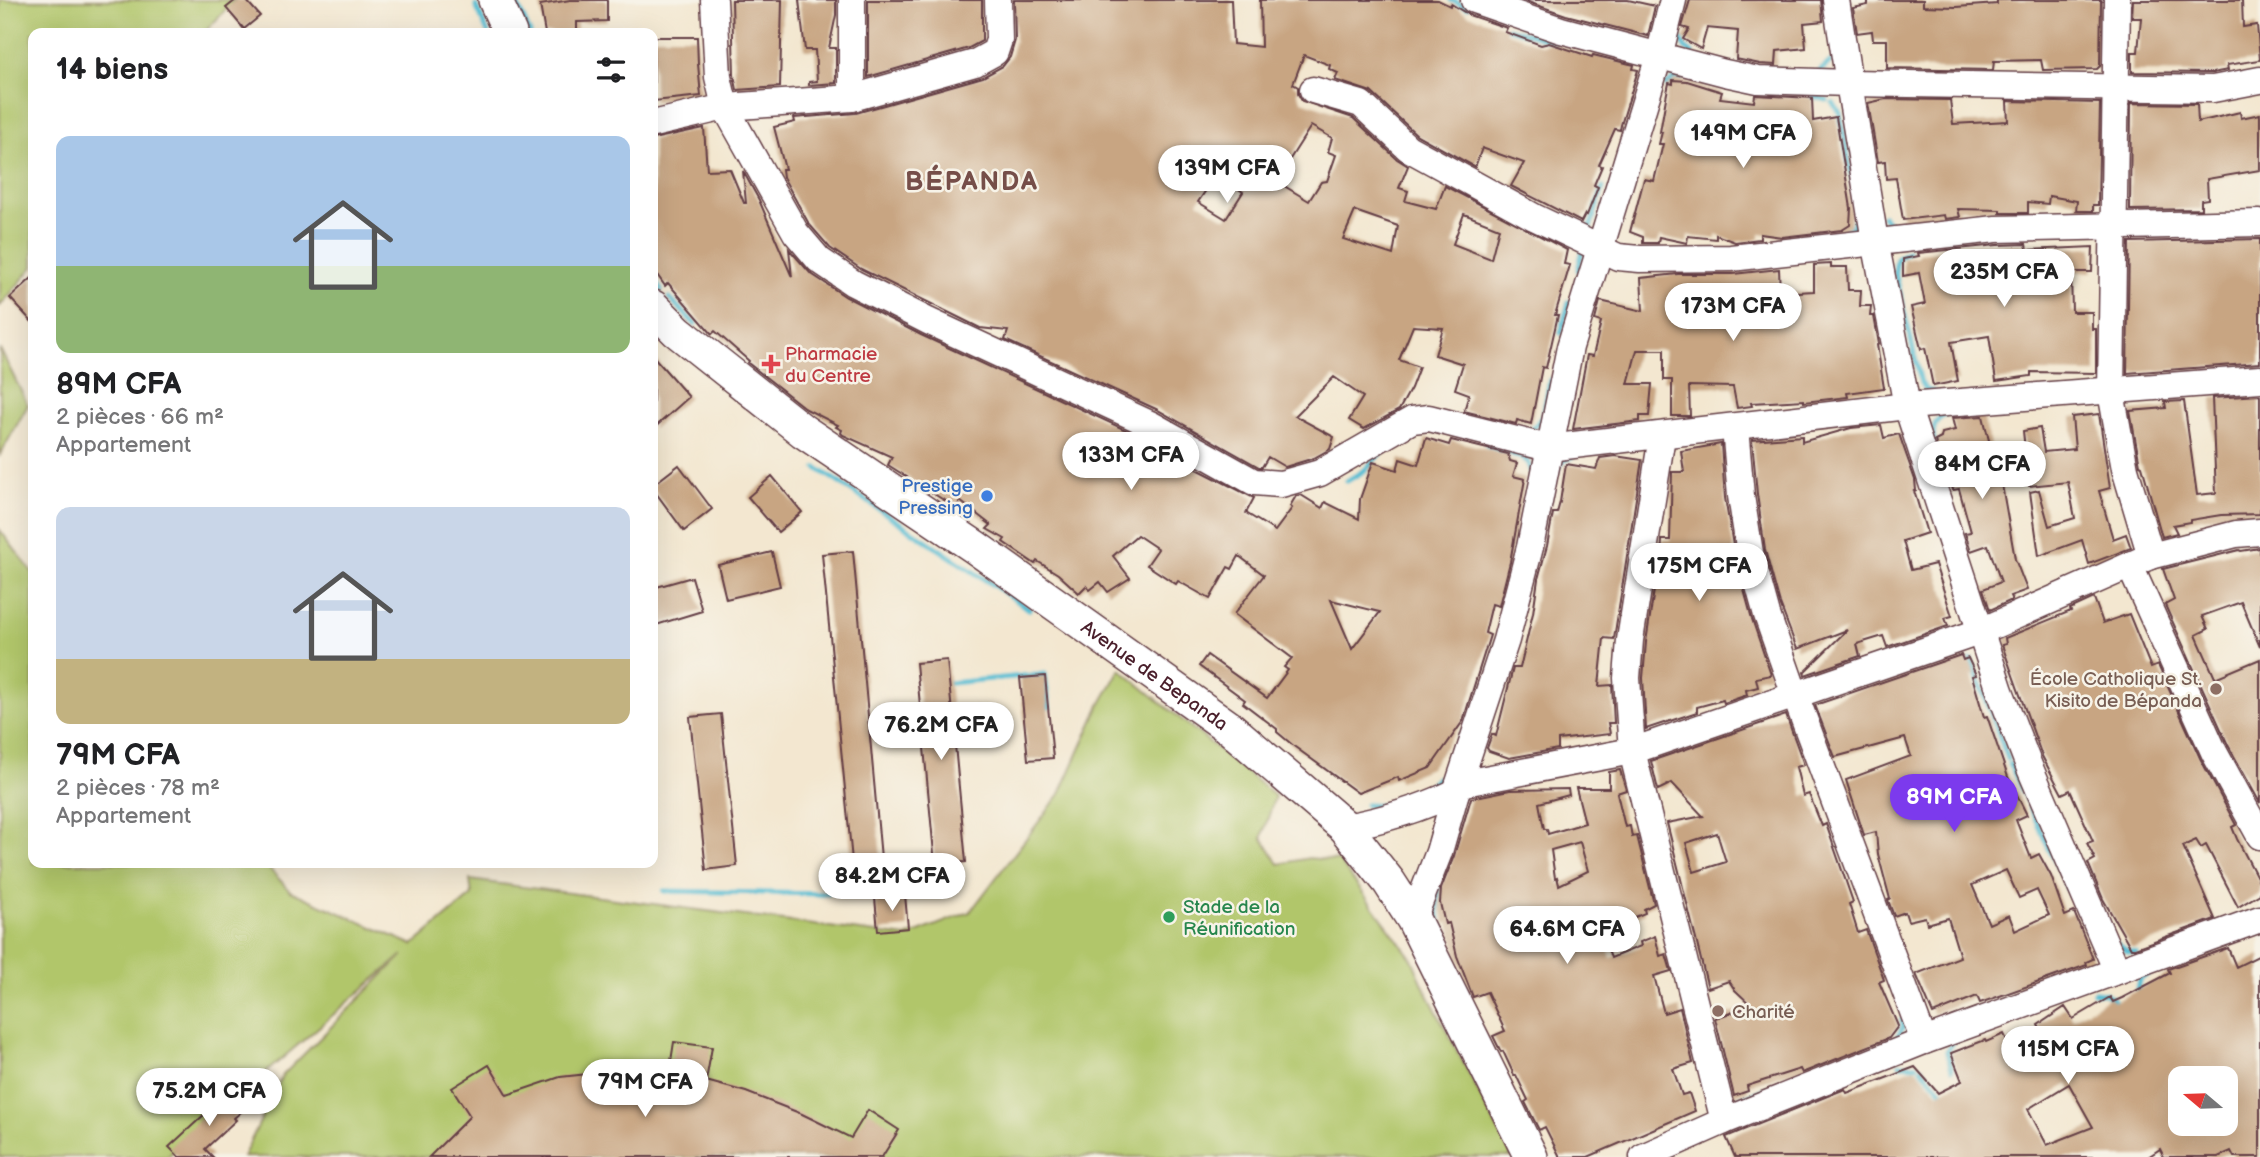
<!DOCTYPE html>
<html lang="fr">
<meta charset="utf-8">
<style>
:root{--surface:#fff;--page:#f6f6f6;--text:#202124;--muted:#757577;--accent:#7c3aed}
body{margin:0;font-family:"Balsamiq Sans",sans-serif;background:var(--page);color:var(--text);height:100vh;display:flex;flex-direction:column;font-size:26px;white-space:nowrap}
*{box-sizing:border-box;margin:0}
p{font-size:23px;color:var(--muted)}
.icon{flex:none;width:38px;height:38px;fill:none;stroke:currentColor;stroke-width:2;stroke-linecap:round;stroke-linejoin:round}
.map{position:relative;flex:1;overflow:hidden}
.side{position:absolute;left:28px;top:28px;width:630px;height:840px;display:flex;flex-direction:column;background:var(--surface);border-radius:14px;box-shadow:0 7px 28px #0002}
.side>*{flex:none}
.needle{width:46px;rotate:289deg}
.controls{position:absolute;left:2168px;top:1066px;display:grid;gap:14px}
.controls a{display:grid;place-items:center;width:70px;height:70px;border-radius:14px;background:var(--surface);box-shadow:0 7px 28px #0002;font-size:35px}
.price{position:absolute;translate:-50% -60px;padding:0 16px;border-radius:24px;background:#fff;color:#222;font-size:23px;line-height:46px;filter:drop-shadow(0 2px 4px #0008)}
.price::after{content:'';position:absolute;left:50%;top:42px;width:21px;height:16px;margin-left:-10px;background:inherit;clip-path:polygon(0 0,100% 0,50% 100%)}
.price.on{background:var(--accent);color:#fff}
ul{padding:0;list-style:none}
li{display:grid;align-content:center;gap:14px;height:371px;padding:0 28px}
li span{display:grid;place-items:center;height:217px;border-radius:14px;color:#555}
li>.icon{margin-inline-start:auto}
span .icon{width:126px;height:126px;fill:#fffc;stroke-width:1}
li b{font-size:30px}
h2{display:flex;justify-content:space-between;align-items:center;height:84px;padding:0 28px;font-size:30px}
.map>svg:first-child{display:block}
.green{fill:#b1c66a;stroke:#7e724a;stroke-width:2}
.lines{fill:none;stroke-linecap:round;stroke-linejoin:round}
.stream{stroke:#56bdd3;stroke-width:5}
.building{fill:#c8a582;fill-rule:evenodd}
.minor-casing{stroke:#633d44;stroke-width:29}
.major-casing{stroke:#633d44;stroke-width:36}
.minor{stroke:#fff;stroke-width:26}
.major{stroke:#fff;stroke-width:33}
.health-dot{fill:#e0444e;stroke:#f7f3e8;stroke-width:2.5}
.shop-dot{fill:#3f7fe0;stroke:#f7f3e8;stroke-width:2.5}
.education-dot{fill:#8d6e63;stroke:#f7f3e8;stroke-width:2.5}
.leisure-dot{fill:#2e9e5b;stroke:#f7f3e8;stroke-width:2.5}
.labels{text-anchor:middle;stroke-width:5;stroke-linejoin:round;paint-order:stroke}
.health-label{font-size:19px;fill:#be3a42;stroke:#f7f3e8;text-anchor:start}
.shop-label{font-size:19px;fill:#366cbe;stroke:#f7f3e8;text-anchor:end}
.street-label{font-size:19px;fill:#4a1f2b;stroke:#f7f3e8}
.education-label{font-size:19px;fill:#785e54;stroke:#f7f3e8;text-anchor:end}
.leisure-label{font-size:19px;fill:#27864d;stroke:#f7f3e8;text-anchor:start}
.district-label{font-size:26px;font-weight:bold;letter-spacing:2px;fill:#764e49;stroke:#f7f3e8}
</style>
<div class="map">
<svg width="2260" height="1157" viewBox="0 0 2260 1157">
<rect width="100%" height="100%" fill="#f7f3e8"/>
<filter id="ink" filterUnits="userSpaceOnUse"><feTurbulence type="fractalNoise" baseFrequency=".0143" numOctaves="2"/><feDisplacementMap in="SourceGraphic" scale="14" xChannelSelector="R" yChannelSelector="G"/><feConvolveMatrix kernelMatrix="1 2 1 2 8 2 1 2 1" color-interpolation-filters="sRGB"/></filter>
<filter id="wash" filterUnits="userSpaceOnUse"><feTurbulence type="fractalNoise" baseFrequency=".00686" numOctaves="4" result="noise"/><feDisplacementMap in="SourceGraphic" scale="28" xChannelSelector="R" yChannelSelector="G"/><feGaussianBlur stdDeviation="1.57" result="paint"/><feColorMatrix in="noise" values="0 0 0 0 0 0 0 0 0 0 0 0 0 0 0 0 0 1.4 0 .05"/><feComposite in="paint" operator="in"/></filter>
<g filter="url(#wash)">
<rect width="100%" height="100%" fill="#f3e7d0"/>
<g class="green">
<path d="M0,0H235L204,33H33V267L0,306Z"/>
<path d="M0,349L28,405L0,455Z"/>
<path d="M0,530L33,573V863H264L290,891L413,945L472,895L470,880L906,937L970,912L1060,794L1099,707L1120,669L1275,796L1262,837L1279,864L1309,858L1339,861L1412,959L1424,987L1512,1157H243L282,1076L403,955L167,1157H0Z"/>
</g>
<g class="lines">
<g class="stream">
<path d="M515,0L530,33"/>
<path d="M1451,0L1467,7"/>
<path d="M476,6L488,33"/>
<path d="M1508,28L1554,41"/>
<path d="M1679,36L1685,48L1692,53"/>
<path d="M1819,72L1830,62"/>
<path d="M1666,85L1676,78L1690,76"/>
<path d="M1812,96L1827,100"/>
<path d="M1833,103L1840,113L1854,190"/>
<path d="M1883,216L1890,225L1899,228"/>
<path d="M1588,234L1603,188"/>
<path d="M1841,234L1853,226L1857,210"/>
<path d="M1908,251L1897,259L1895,272L1921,383L1925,389L1934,392"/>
<path d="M1578,270L1583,249"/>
<path d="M653,278L661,290"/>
<path d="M669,298L695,324"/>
<path d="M1561,333L1569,302"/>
<path d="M1533,429L1543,415L1550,380"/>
<path d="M1934,440C1932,429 1935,418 1946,415"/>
<path d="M1487,445L1514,455"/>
<path d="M1517,456L1527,461L1532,474"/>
<path d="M1938,457L1942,470"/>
<path d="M817,468L1029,609"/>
<path d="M1556,470L1564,461L1573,456"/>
<path d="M1347,481L1365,470L1385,448"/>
<path d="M1971,660L2008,759"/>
<path d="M950,683L1045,674L1049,707"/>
<path d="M1449,762L1462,733"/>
<path d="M2010,764L2072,898"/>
<path d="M1422,793L1437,778"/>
<path d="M1366,805L1384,806"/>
<path d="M900,868L935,864"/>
<path d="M1438,887V914L1446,949"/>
<path d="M664,891L824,894"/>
<path d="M828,893L852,872L889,869"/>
<path d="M2118,944L2128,952L2136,953"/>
<path d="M2137,990L2139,980L2151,972"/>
<path d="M2094,992L2105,993L2114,1000"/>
<path d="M1896,1040L1903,1027L1902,1020"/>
<path d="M1952,1044L1947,1051L1952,1069"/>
<path d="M1900,1064L1916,1065"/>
<path d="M1921,1068L1944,1094"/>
<path d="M1733,1101L1786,1082"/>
</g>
</g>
<g id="blocks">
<g class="building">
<path d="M236,0H246L260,16L244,29L226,8Z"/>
<path d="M570,0H607V21L577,22V33H545L540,5Z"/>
<path d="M732,0H782L780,87L737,90L734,75Z"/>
<path d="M799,0H836V15L829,48H836V83L809,85V82L817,81L815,50H805Z"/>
<path d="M868,0H982V41L969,48L868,77Z"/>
<path d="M1014,0H1231L1233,44L1261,47L1260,0H1438L1450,6L1451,4L1469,15L1507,28L1505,32L1541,45L1549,43L1592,57L1593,55L1634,65L1633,69L1638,70L1621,125L1620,130L1615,129L1599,165L1602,166L1594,185L1598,187L1587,215L1585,214L1581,222L1511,186L1524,163L1482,148L1475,167L1417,135L1371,92L1335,80L1338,73L1329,69L1330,65L1304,55L1293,84L1298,87V94L1302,101L1353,118L1397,159L1408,166L1399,188L1408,191L1405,201L1436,209L1445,186L1567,250L1564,264L1570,265L1555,315H1558L1546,368L1542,367L1531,424L1517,420L1516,424L1464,411L1469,394L1455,389L1463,364L1435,355L1443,328L1413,326L1399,360L1419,367L1411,388L1399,410L1364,429L1349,420L1363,397L1334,377L1295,416L1334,437L1330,449L1314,458L1285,467L1268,457L1262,467H1259L1156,409L1005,340L1008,331L980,328L861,269L830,248L809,224L783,177L782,169H785L774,127L795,122L794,118L856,113L983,77L1003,66L1010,57L1015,40ZM1311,126L1332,138L1328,152L1336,155L1327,181L1321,182L1309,201L1276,181ZM1217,174L1243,192L1226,219L1198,202ZM1355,211L1398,226L1393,255L1343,239ZM1464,214L1499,228L1491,259L1453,244Z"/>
<path d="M1522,0H1628L1655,6L1648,36L1566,15Z"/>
<path d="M1690,0H1821L1823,21L1804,23L1806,48L1777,51L1776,65L1760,64L1736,59L1738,31L1707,28L1701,49L1683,39L1689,29L1682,27Z"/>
<path d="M1868,0H1923V6L1956,7L1997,4V0H2101L2100,66L2097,69L2043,70L2041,60L1994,61L1993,70L1887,68V40H1873L1872,31L1857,33L1853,8L1868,5Z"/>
<path d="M2133,0H2242L2243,27L2257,25L2260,60L2227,65L2228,70L2212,73L2132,72V52H2138L2141,18H2132Z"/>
<path d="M653,37H697L698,64L701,96L654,101Z"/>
<path d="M1673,80L1687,81L1722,92L1720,98L1754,102L1755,95L1812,98L1813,121L1836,117L1851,208L1850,225L1842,230L1782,237L1760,234V239L1735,242L1716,235V239L1688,236L1687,243L1659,237L1658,243H1643V237L1630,232L1644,179L1654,181L1663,144H1659L1662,132H1660L1666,98L1669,83L1673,84Z"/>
<path d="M1886,99L1950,100L1953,124L2008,121L2007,101L2100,103L2098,205H2093V211H2076L2077,201L2049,196L2048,204L2028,202V213H2000V210L1958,209L1960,217L1945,219L1944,215L1903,220L1896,178L1886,179L1885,161L1878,162L1868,103Z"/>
<path d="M2131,103L2197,104L2198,122L2240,112L2241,118L2260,114V170L2207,179L2208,199L2201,200V209L2130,210Z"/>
<path d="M704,128L707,170L730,169L744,203H746L743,171L759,200L792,277L789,249L810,273L846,297L921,335L1145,439L1149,442L1148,444L1254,498L1246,513L1275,531L1292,508L1290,506L1296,496L1301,495L1322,508L1325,502L1359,519L1360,499L1373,462L1397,470L1400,459L1418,465L1426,438L1449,445L1451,440L1508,454L1510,461L1517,463L1513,476L1525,479L1510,562L1499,606L1492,604L1485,633L1490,635L1463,721L1430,768L1399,781L1398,777L1358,793L1295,747L1277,732V729L1243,703L1245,700L1199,666L1207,655L1267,698L1288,670L1284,667L1292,658L1234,614L1264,575L1239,556L1232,569L1228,567L1210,599L1178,581L1176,584L1147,565L1158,549L1137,535L1113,556L1130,578L1108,592L1100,582L1090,590L1086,586L1079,593L1058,574L1037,561L1035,564L1003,542L1005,539L987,529L991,525L960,501L957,507L942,499L888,465L892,457L843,435L841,433L842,430L836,427L838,425L806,409L748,363L749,361L715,331L712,334L668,283L665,286L653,269V139ZM1331,600L1380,612L1352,649Z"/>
<path d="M2260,239V363L2127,373L2129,242Z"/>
<path d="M2026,244L2027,250L2093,247L2092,272H2071L2072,312H2092V329H2096V373L2031,372V376L1996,381L1989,336L1951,342L1958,381L1933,386L1925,348L1921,349L1911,307L1925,304L1919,273L1903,276V259L1919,256L1918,253L1997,245Z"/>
<path d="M1831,264V267H1847L1848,290H1861L1860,306H1871L1870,316H1874L1879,344L1877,345L1884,388L1847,393L1848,397L1804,402V400L1751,403L1752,406L1737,408L1733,387L1689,386L1690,416H1672V380H1664V350H1637L1628,384H1652L1649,416H1640V421L1573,429L1587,355L1593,356L1601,322L1595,320L1600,301L1643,311L1641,278L1678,274H1733L1779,269L1780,293L1814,291V265Z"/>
<path d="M33,277V323L10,298Z"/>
<path d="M653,356L689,397L653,429Z"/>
<path d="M2260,395V514L2221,515L2190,520V522L2173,525L2177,533L2162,537L2142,466L2140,465L2130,411L2166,408L2165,402L2184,401L2197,495L2216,493L2212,398Z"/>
<path d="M2099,414L2110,488L2099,491L2113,539L2126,534L2131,548L2089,564L2082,540L2039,556L2030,492L2039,490L2049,526L2075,518L2068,482L2029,486L2023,431L2040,428L2044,452L2075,449L2072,417Z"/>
<path d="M1983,416L1996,469L1999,468L2015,559L2027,590L2010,596L2012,600L1990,610L1983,589L2001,582L1988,545L1971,551L1965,533L1971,532L1959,489L1953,490L1947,467L1944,468L1935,441L1941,438L1942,433L1955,430L1952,418Z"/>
<path d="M1881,425L1884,438L1899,434L1915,480L1916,491H1914L1927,533L1903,541L1911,570L1935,564L1952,616L1945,618L1948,626L1887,647L1883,636L1857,644L1860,656L1805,675L1804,672L1847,630L1797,649L1780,604L1765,550L1757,494L1752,440L1802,436V442L1851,428Z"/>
<path d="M1721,444L1725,498L1735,557L1752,619L1771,675L1756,678L1758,687L1746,690L1747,695L1724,703L1723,700L1697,707V712L1646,729L1643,678L1646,642L1656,577H1660L1662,540H1670L1672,472H1684L1681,451Z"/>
<path d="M1615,456L1642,460L1614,639L1604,638L1599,686L1612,685L1614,723H1608L1610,734L1558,740V749L1509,758L1489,751L1487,748L1492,734L1496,736L1513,668H1520L1533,613L1538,579L1547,546L1553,513H1557L1560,502L1566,464L1596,469L1600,458Z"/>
<path d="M679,465L712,509L684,531L653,489V485Z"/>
<path d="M772,476L802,512L778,532L748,497Z"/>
<path d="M2260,548V647L2241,602L2202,616L2208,629L2196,635L2215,678L2260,659V803L2228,745L2165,605L2174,600L2163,569L2239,550L2241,551Z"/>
<path d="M853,551L882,869L853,871L822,554Z"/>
<path d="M772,552L780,586L726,599L718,565Z"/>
<path d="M692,577L702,611L653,626V588Z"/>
<path d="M2094,598L2103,623L2129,614L2151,668L2158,665L2200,758L2236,825L2232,827L2237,839L2260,883V894L2238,907L2206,845L2201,848L2196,840L2183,846L2215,919L2135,948H2131L2103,899L2088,863L2095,859L2087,843L2093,841L2070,790L2062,794L2042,756L2002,645L2006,644L2005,638L2071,611L2070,609Z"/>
<path d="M1961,655L1963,660L1968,658L1976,675L1972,676L1984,717L1987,716L2008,777L2027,815L2016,820L2031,858L2039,854L2051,876L2065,916L2074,912L2093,959L2086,962L2087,965L1980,1003L1977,996L1933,1014L1916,974L1960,957L1948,918L1927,924L1925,917L1908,921L1905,912L1894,916L1888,900L1890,899L1878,854L1876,832L1864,835L1846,780L1911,756L1905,738L1835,757L1815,705ZM2006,870L2019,898L2037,890L2049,915L2015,931L2009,915L1989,924L1972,885Z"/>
<path d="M947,660L966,862L935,864L916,663Z"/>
<path d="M1045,676L1053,758L1028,760L1020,678Z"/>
<path d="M721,714L737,866L706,870L690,717Z"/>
<path d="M1786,715L1804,765L1796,767L1803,796L1809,794L1822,826L1826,824L1853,902L1849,904L1858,933L1866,930L1884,980L1879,982L1898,1026L1889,1038L1802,1073L1800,1069L1747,1086L1748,1091L1734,1096L1715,1018L1752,1006L1735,990L1729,981L1708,988L1667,823L1703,816L1672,783L1658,790L1651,761ZM1717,833L1726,862L1694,872L1686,843Z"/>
<path d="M1620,770L1626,790L1617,793L1625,827L1630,826L1632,837L1637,836L1654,904L1644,909L1645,913L1601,931L1611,958L1641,946L1640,942L1655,936L1660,956L1666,954L1671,971L1654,976L1664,1013L1680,1008L1693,1063L1673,1069L1682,1095L1689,1093L1695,1111L1588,1157H1560L1545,1127L1539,1130L1525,1102L1528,1100L1516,1075H1514L1503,1051L1501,1052L1493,1036L1505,1031L1487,992L1473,997L1457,956L1449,923L1445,924L1440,903L1441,889L1454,856L1471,798L1510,790L1568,789L1569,795L1539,803L1544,829H1547L1548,834L1585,823L1576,788H1609V772ZM1580,842L1588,871L1559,885L1557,877L1555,878L1551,850Z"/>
<path d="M905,895L908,928L878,931L875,898Z"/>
<path d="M2228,948L2236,967L2260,955V1157H2234L2231,1151L2218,1157H2164L2160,1149L2148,1157H1735L1726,1137L1845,1089L1847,1093L1915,1067L1938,1093L1962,1081L1951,1053L1985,1040L1986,1042L2004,1034L2012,1051L2043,1034L2038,1025L2065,1007L2073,1019L2110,997L2113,1002L2122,998L2170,973L2168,969ZM2180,1078H2226V1124H2180ZM2069,1084L2093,1127L2047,1145L2028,1109Z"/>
<path d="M674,1042L712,1047L706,1081L746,1092L802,1114L851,1138L868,1110L899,1130L882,1157H429L470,1116L452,1088L489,1065L507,1095L560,1077L616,1071L669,1074Z"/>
<path d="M234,1091L248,1106L234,1118L236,1120L205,1149L213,1157H179L169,1147L218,1102L220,1104Z"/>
</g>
</g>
</g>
<g filter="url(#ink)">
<use href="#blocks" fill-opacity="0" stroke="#633d44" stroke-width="2"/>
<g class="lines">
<defs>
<g id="minor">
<path d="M714,0L718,77L725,107L796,233L819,260L853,283L928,321L1152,425L1254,482L1281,484L1320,473L1412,420L1429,418L1548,448L1907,406L2260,379"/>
<path d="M852,0V98"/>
<path d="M1474,0L1561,30L1725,73L1758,80L1849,83L1875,241L1907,406L2000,691L2029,766L2117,971"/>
<path d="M1836,0L1849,83L2213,89L2260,80"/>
<path d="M2117,0L2111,392L2125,469L2151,556"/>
<path d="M1313,90L1361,104L1408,148L1534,217L1618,257L1640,259L1731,258L1996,229L2260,223"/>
<path d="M653,124L725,107L852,98L975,63L995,52L999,40L998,0"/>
<path d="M1735,428L1741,496L1750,553L1767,615L1795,695L1924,1041"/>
<path d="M1662,436L1630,640L1627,678L1632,751L1724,1121"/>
<path d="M2130,566L2214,752L2260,836"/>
<path d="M1459,784L1632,751L1979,632L2151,556L2236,534L2260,532"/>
<path d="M1345,827C1384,820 1420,809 1456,792"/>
<path d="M1413,919L1439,852L1456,792L1506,640L1530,547L1570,347L1659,56L1673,0"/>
<path d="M1643,1157L1724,1121L1924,1041L2260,919"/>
</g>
<g id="major">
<path d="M495,0L510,33"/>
<path id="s1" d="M653,307L677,331L803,431L975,547L1231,729L1345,827L1389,882L1413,919L1531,1157"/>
</g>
</defs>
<use href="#minor" class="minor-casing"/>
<use href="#major" class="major-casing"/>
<use href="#minor" class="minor"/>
<use href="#major" class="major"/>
</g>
</g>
<path class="health-dot" d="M767.5 353.5h7v7h7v7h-7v7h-7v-7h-7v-7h7z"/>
<circle class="shop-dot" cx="987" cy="496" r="7"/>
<g class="education-dot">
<circle cx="2216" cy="689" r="7"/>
<circle cx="1718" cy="1011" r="7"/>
</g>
<circle class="leisure-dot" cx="1169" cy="917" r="7"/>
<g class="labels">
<g class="health-label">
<text x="785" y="360">Pharmacie<tspan x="785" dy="22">du Centre</tspan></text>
</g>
<g class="shop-label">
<text x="973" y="492">Prestige<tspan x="973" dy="22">Pressing</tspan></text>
</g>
<g class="street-label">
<text dy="7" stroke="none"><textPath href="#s1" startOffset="623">Avenue de Bepanda</textPath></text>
</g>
<g class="education-label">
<text x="2202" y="685">École Catholique St.<tspan x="2202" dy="22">Kisito de Bépanda</tspan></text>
<text x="1732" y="1018" text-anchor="start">Charité</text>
</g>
<g class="leisure-label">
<text x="1183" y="913">Stade de la<tspan x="1183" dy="22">Réunification</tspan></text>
</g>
<g class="district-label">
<text x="972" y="190">BÉPANDA</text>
</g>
</g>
</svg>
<div class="controls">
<a><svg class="needle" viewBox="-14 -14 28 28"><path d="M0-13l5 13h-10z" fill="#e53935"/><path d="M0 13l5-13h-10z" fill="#757577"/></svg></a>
</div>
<b class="price" style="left:1743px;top:170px">149M CFA</b>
<b class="price" style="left:1227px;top:205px">139M CFA</b>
<b class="price" style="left:2004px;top:309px">235M CFA</b>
<b class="price" style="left:1733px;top:343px">173M CFA</b>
<b class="price" style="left:1131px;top:492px">133M CFA</b>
<b class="price" style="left:1982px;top:501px">84M CFA</b>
<b class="price" style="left:1699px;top:603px">175M CFA</b>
<b class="price" style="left:941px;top:762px">76.2M CFA</b>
<b class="price on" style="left:1954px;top:834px">89M CFA</b>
<b class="price" style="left:892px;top:913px">84.2M CFA</b>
<b class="price" style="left:1567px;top:966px">64.6M CFA</b>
<b class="price" style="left:2068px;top:1086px">115M CFA</b>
<b class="price" style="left:645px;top:1119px">79M CFA</b>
<b class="price" style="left:209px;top:1128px">75.2M CFA</b>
<section class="side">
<h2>14 biens<svg class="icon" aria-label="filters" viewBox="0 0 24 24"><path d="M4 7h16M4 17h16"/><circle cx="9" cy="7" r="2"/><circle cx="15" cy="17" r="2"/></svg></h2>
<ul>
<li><span style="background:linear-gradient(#a9c7e8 60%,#8fb573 0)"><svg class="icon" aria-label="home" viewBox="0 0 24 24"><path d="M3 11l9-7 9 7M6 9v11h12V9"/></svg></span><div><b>89M CFA</b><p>2 pièces · 66 m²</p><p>Appartement</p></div></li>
<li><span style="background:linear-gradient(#c9d6e8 70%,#c2b280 0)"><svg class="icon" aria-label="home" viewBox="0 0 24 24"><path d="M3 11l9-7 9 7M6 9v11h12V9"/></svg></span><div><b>79M CFA</b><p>2 pièces · 78 m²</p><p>Appartement</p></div></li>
</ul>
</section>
</div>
